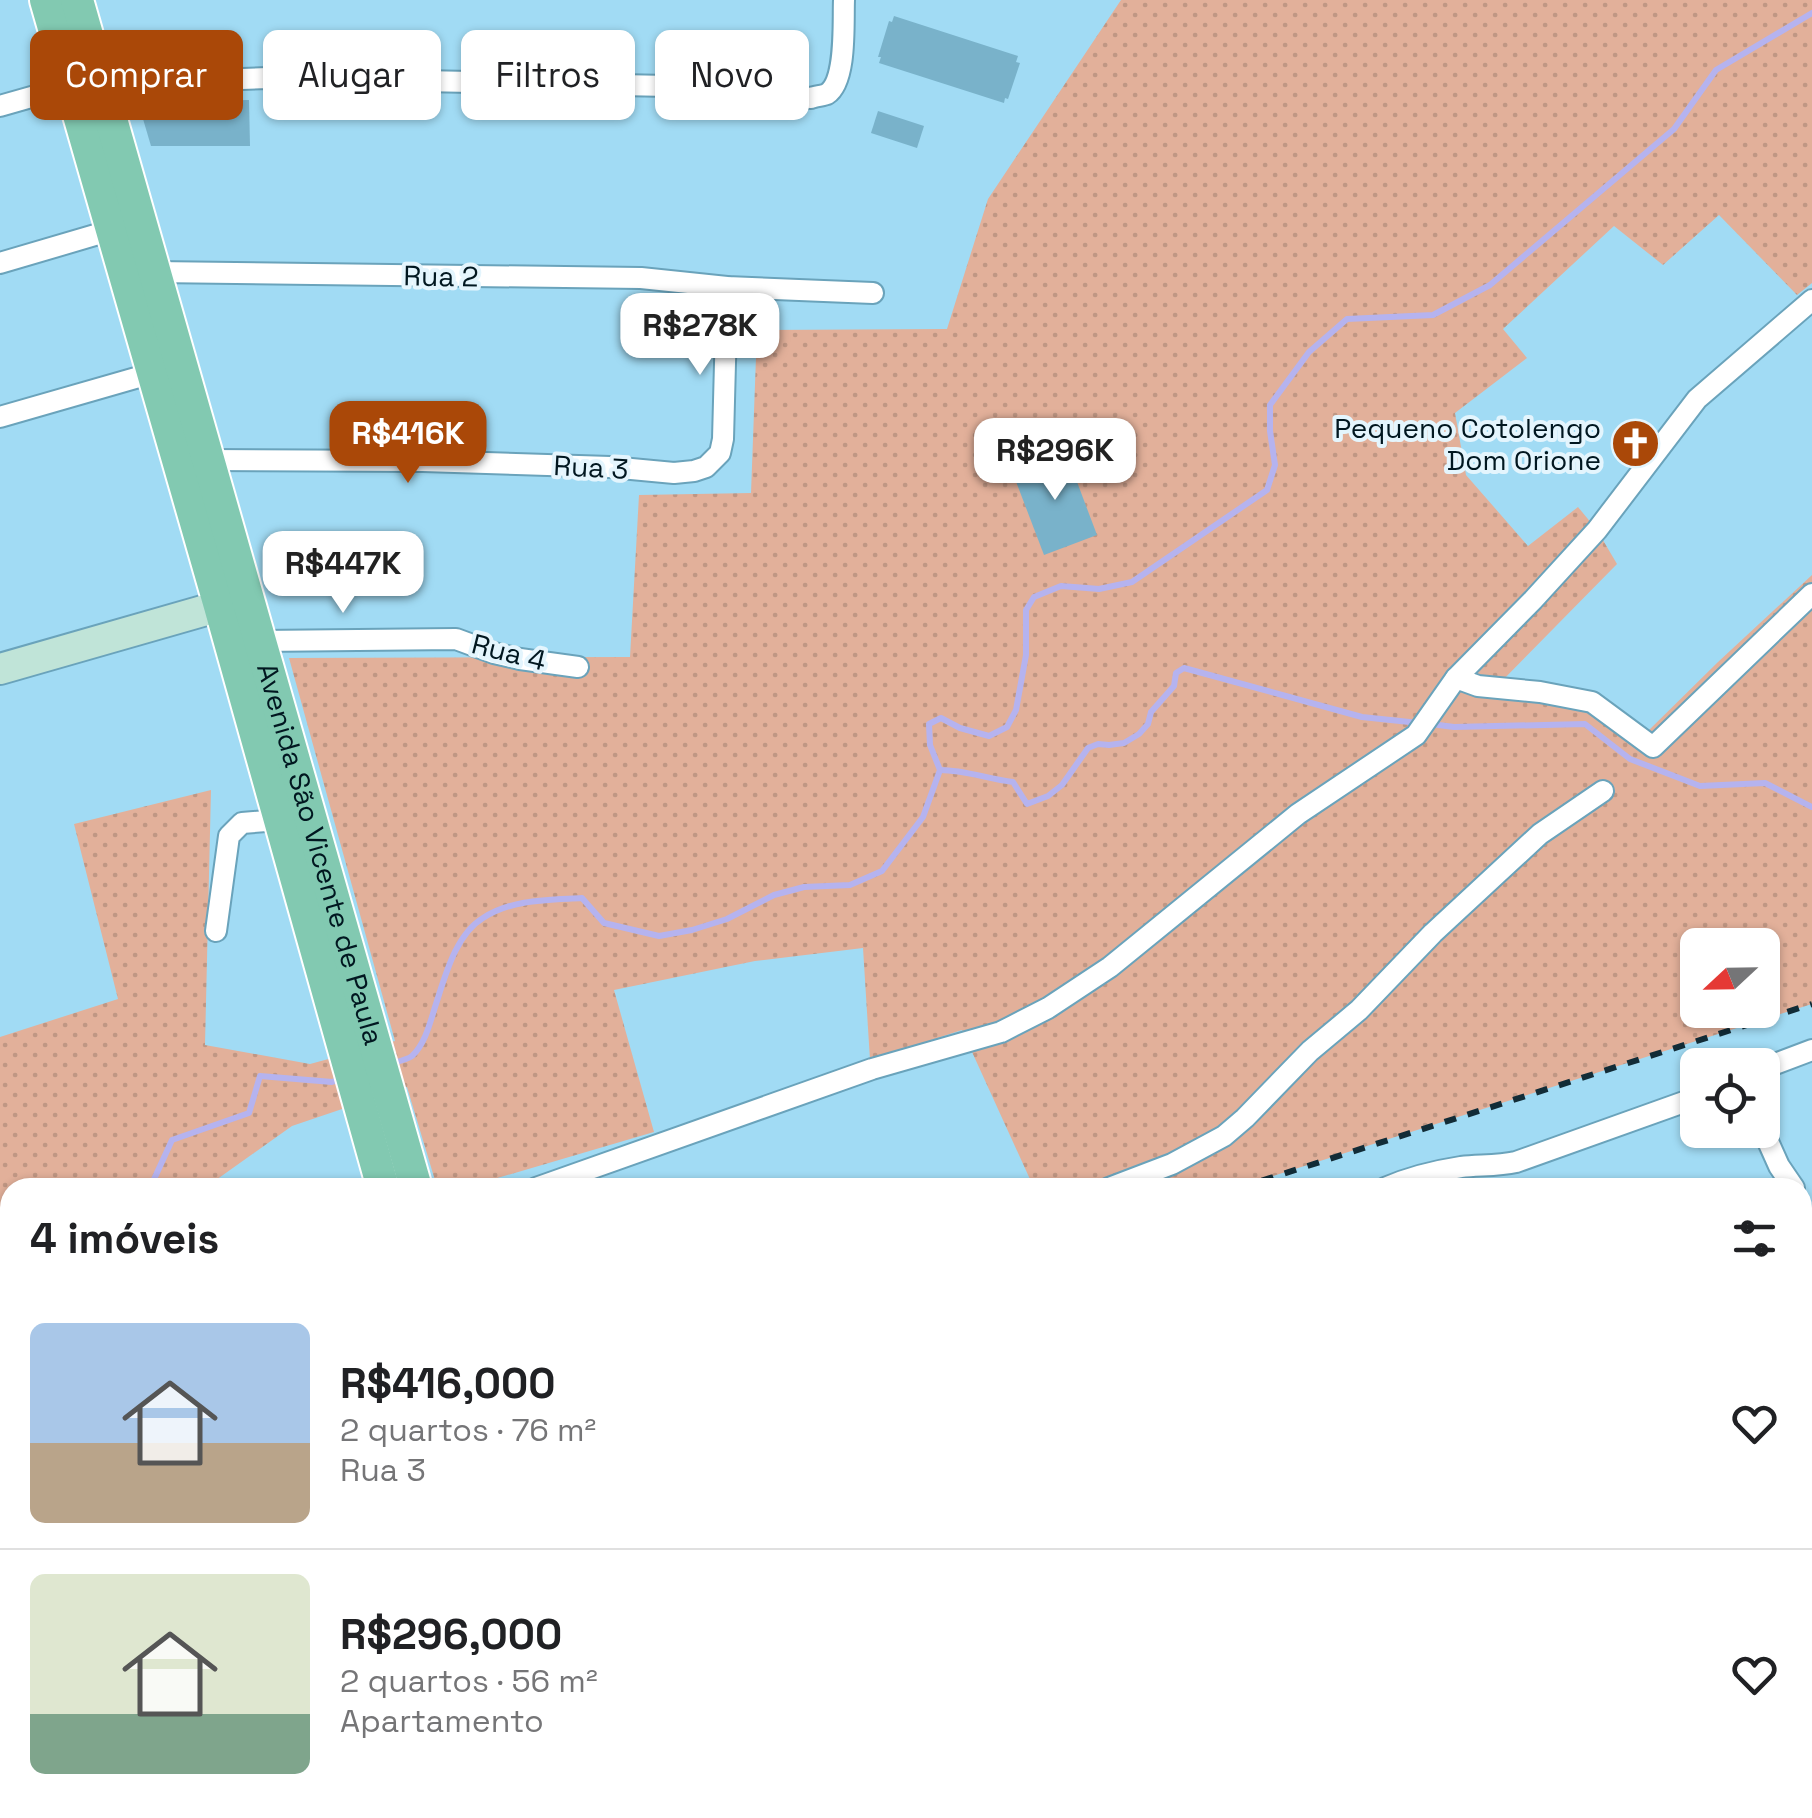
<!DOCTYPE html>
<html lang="pt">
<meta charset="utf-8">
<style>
:root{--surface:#fff;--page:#f6f6f6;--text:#202124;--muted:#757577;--line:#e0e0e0;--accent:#aa4808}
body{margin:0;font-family:"Space Grotesk",sans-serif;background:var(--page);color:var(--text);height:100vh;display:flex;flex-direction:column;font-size:38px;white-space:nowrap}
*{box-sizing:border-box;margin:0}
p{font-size:32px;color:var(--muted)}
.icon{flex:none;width:55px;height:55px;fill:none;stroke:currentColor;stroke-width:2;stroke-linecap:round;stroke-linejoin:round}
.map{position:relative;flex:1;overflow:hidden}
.sheet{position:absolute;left:0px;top:1178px;width:1812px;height:642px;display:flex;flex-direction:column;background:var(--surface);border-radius:30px 30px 0 0;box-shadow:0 2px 8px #0004}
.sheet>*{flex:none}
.banner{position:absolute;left:30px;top:30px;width:1000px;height:90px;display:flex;gap:20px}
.needle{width:65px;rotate:248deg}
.tools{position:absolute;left:1680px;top:928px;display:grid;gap:20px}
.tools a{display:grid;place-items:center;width:100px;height:100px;border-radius:15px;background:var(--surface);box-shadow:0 2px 8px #0004;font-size:50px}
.price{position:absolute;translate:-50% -85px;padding:0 22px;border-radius:20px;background:#fff;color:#222;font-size:32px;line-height:65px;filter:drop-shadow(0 2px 5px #0008)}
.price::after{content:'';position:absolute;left:50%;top:60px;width:30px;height:22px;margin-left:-15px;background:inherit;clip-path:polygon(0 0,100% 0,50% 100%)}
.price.selected{background:var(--accent);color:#fff}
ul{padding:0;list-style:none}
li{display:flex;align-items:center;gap:30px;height:250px;padding:0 30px}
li+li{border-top:2px solid var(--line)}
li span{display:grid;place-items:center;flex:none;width:280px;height:200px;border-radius:15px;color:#555}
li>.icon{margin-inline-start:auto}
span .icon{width:120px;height:120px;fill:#fffc;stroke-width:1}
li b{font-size:42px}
h2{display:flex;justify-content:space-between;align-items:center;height:120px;padding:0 30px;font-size:42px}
.pill{padding:0 35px;border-radius:15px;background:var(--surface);box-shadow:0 2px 8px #0004;font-size:35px;line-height:90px}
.pill.selected{background:var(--accent);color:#fff}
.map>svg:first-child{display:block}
.industrial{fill:url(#industrial-grid)}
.grass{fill:url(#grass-dots);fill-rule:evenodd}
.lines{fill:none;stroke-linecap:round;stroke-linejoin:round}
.stream{stroke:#b5b3ef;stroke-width:6}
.building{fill:#79b2ca}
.street-casing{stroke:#6aa3bb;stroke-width:24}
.secondary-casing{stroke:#6aa3bb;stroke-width:34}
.primary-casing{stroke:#fff;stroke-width:36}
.street{stroke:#fff;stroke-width:20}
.secondary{stroke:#c0e4d8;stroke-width:30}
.primary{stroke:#82c9b1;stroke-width:32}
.rail{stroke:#122c37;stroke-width:6;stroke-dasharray:12 12;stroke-linecap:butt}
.labels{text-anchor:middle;stroke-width:8;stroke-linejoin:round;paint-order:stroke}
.street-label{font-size:28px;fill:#011720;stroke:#e4f5fd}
.poi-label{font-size:28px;fill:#011720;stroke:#e4f5fd;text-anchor:end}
</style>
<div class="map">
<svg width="1812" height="1818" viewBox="0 0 1812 1818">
<defs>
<pattern id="industrial-grid" width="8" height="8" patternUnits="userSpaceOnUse" patternTransform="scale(2.5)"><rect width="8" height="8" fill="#8ccfeb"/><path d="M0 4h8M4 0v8" fill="none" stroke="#77b1c9"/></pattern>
<pattern id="grass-dots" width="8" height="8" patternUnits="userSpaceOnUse" patternTransform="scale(2.5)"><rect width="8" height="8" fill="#e2b09a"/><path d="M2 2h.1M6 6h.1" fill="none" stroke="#c09784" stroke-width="1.8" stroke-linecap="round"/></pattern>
</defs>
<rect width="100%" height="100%" fill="#a1dbf4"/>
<path class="industrial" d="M0,1274L10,1308V1375L0,1378Z"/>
<g class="grass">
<path d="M1121,0H1812V283L1797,295L1719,215L1663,265L1614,226L1503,329L1527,358L1455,413L1466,475L1528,546L1578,507L1597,530L1617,564L1498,685L1595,697L1646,733L1718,662L1812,575V1004L1239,1187L1034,1188L962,1030L870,1060L863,948L755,961L614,990L654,1132L467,1187H437L407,1087L292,1126L216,1180L213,1187L10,1188V1308L0,1274V1037L118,999L74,824L211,790L205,1045L310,1064L395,1041L289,658L630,657L639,495L751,493L757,330L947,329L988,199ZM1698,945H1762V1010H1698Z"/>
<path d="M10,1375V1567L0,1570V1378Z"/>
<path d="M1812,1574V1818H1735L1727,1810H1802V1581Z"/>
</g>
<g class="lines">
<g class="stream">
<path d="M1431,724L1454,727L1585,724L1630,759L1700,786L1765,783L1812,807"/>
<path d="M940,770C965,770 988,779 1013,782L1027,804L1048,796L1062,785L1088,748L1098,744L1109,745L1124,743L1139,734L1148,724L1151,712L1174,686L1176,673L1184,668L1362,717L1419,723"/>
<path d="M389,1064C396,1062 407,1060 412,1056C425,1044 430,1023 435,1007C445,977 455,935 483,918C512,899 549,900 582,898L604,923L659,936L692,930L727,919L774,895L804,887L850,885L882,871L923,817L940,770L930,745L929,724L941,718L960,728L989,736L1007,727L1016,710L1026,655V610L1034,597L1061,586L1099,589L1132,582L1267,490L1275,465L1270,431V405L1309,352L1347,319L1433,315L1490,285L1674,129L1716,70L1812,13"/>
<path d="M150,1188L172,1140L249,1113L260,1076L332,1082L344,1078"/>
<path d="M0,1456L10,1450"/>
</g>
</g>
<g class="building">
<path d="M894,16L1018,56L1016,62L1020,63L1008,99L1005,98L1004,103L879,63L881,57H878L889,21L892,22Z"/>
<path d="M249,100L250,146H151L138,102Z"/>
<path d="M878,111L924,126L917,148L871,133Z"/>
<path d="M1065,450L1097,535L1044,555L1012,471Z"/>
</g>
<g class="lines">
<defs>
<g id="street">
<path d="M101,84L268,78L669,86L811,98C813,97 825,95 827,94C847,81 843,22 844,0"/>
<path d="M0,106L70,86"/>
<path d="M0,263L112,230"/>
<path d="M154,272L641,278L727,287L873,293"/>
<path d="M0,417L153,373"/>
<path d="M207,460L423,461L610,467L674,473L694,471L706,467L720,453L723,439L727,287"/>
<path d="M259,641L456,639L494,653L520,659L578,667"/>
<path d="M1456,678L1478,686L1540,692L1592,702L1653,747L1812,594"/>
<path d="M216,931L229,836L242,823L279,820"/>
<path d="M1762,1069L1812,1050"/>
<path d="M1762,1128L1779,1166L1794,1188"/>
<path d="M536,1188L872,1069L1001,1032L1048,1008L1110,967L1298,814L1416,735L1456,678L1533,600L1597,530L1697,399L1812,300"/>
<path d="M1109,1188L1172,1164L1224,1136L1245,1118L1310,1051L1359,1010L1433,933L1540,834L1603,791"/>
<path d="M1385,1188C1410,1177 1435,1171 1461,1167C1480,1165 1498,1166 1516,1162L1698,1097"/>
<path d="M1802,1398L1812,1404"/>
<path d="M1802,1550L1812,1543"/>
<path d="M0,1740L10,1729"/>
<path d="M227,1810L236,1818"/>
<path d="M519,1810L521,1818"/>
<path d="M1154,1810L1160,1818"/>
<path d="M768,1818L777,1810"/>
<path d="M1026,1818L1034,1810"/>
<path d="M1209,1818L1217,1810"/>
<path d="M1468,1818L1476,1810"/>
</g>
<path id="secondary" d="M0,669L220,606"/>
<g id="primary">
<path d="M46,0L220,606L383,1188"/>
<path id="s1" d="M77,0L416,1188"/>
<path d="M458,1818L460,1810"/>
<path d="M492,1818L494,1810"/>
</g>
</defs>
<use href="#street" class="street-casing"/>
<use href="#secondary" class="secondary-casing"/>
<use href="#primary" class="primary-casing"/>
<use href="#street" class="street"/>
<use href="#secondary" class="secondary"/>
<use href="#primary" class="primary"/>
<g class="rail">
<path d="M1239,1188L1812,1004"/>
<path d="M0,1590L10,1587"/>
</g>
</g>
<defs>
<symbol id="church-disc" viewBox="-11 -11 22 22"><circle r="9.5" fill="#aa4808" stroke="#e4f5fd"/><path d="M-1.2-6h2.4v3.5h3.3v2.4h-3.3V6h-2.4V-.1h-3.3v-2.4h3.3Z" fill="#fff"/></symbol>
</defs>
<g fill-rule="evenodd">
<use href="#church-disc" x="1608" y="416" width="55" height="55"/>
</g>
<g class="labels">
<g class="street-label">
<text transform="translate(441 276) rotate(1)" y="10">Rua 2</text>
<text transform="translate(591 467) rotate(3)" y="10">Rua 3</text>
<text transform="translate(509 652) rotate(14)" y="10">Rua 4</text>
<text dy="10" stroke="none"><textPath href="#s1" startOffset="888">Avenida São Vicente de Paula</textPath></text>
</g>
<g class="poi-label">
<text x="1601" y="438">Pequeno Cotolengo<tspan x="1601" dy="32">Dom Orione</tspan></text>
</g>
</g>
</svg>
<div class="tools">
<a><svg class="needle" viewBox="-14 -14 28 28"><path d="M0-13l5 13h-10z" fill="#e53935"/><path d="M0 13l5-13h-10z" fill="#757577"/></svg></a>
<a><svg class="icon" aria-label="locate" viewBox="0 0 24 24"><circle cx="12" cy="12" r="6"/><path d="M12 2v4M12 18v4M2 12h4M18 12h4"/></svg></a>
</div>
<b class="price" style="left:700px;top:378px">R$278K</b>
<b class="price selected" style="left:408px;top:486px">R$416K</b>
<b class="price" style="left:1055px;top:503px">R$296K</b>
<b class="price" style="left:343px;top:616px">R$447K</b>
<div class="banner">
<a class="pill selected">Comprar</a>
<a class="pill">Alugar</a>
<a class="pill">Filtros</a>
<a class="pill">Novo</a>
</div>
<section class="sheet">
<h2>4 imóveis<svg class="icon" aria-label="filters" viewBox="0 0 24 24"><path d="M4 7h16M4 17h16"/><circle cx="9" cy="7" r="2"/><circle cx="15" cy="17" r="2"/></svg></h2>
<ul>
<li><span style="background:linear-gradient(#a9c7e8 60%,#b9a48a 0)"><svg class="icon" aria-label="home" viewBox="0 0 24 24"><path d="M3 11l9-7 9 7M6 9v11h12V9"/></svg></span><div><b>R$416,000</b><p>2 quartos · 76 m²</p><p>Rua 3</p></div><svg class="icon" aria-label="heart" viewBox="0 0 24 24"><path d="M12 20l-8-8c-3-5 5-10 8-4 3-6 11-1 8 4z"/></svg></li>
<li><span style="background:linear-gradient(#dfe7d0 70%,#7fa58c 0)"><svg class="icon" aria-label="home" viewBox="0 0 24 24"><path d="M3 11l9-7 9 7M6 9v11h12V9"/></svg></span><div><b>R$296,000</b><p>2 quartos · 56 m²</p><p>Apartamento</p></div><svg class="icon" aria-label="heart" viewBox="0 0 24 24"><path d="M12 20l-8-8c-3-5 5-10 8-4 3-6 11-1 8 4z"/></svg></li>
</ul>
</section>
</div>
